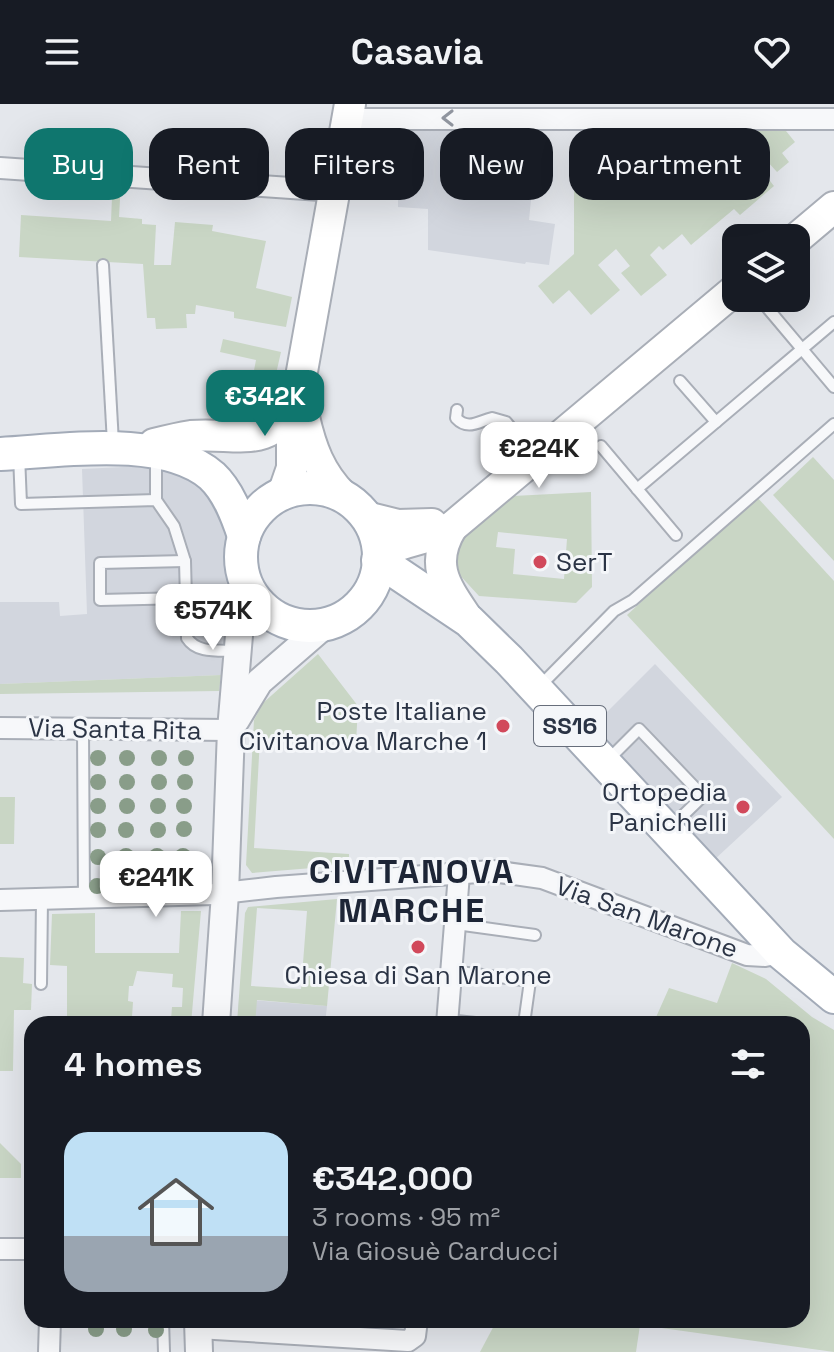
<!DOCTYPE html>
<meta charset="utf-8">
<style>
:root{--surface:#171b24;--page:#20242c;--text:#f1f3f6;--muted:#9ea1a6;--line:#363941;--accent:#0f766e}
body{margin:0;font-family:"Space Grotesk",sans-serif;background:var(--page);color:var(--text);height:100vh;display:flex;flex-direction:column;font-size:30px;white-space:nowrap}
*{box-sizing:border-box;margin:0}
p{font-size:26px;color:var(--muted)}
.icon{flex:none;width:44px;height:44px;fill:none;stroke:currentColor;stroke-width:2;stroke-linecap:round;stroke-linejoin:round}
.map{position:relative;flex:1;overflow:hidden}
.details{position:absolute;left:24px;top:912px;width:786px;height:312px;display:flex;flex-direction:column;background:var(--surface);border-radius:24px;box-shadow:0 8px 32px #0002}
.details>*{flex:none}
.banner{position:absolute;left:24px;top:24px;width:786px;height:72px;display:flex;gap:16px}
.controls{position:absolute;left:722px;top:120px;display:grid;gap:16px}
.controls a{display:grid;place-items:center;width:88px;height:88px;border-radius:16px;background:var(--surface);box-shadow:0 8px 32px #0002;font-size:40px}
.price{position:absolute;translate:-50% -68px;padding:0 18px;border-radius:16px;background:#fff;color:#222;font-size:26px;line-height:52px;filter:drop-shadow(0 2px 4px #0008)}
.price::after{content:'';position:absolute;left:50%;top:48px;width:24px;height:18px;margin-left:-12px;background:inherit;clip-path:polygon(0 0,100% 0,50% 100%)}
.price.active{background:var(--accent);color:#fff}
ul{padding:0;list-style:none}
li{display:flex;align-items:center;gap:24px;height:200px;padding:0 40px}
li+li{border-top:2px solid var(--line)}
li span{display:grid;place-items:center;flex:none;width:224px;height:160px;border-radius:24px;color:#555}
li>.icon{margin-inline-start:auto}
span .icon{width:96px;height:96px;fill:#fffc;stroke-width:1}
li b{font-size:34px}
h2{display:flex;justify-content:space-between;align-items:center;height:96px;padding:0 40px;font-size:34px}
.chip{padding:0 28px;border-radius:24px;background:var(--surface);box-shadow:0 8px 32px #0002;font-size:28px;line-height:72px}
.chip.active{background:var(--accent);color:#fff}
header{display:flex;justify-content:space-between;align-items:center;height:104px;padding:0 40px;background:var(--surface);font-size:36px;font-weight:700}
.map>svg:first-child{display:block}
.built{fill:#d2d6de}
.green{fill:#c9d6c5;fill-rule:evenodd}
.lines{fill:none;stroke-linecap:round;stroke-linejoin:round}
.service-casing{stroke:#a9aeb7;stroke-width:14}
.minor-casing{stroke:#a9aeb7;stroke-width:24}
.tertiary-casing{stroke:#a9aeb7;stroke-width:30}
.secondary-casing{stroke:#a9aeb7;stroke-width:34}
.primary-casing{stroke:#a3abb8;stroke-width:36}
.service{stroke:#f7f8fa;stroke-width:10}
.minor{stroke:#f7f8fa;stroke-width:20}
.tertiary{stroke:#f7f8fa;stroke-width:26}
.secondary{stroke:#fff;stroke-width:30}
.primary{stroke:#fff;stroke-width:32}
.tree{fill:#899d89}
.oneway{stroke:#9196a0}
.poi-dot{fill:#d1495b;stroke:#f4f6f9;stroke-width:3}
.labels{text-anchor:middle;stroke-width:6;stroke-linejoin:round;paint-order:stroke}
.shield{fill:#f4f6f9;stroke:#676e7b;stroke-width:2}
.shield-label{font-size:24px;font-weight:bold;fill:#2b3445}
.poi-label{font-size:26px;fill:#2b3445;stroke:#f4f6f9;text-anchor:end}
.street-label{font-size:26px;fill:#2b3445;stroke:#f4f6f9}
.district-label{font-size:34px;font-weight:bold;letter-spacing:2px;fill:#1d2536;stroke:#f4f6f9}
</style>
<header><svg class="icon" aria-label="menu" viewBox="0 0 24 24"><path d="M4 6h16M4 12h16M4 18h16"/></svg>Casavia<svg class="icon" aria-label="heart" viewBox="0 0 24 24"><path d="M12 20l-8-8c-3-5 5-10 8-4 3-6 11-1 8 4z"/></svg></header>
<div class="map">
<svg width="834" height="1248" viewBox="0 0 834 1248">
<rect width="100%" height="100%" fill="#e4e7ec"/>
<g class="built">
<path d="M531,25L528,85L532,86L529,116L555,120L549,161L526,158L525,160L428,146V105L398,103V94L358,89L369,26Z"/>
<path d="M164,361L199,376L226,417L227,506L221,571L0,580V498H59L60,512L87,510L82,365Z"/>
<path d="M655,560L782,693L714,756L591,624Z"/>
<path d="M239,895L327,902L325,920H237Z"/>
</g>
<g class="green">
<path d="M738,26L786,27L795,38L782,49L789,58L777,68L767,57L759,63L774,82L740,111L734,105L691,141L682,130L663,146L659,142L650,151L667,171L641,192L621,169L630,162L616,145L598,161L620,186L591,211L569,186L553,200L538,182L574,150V81L628,82V67L696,66L697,58L714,60L738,39Z"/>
<path d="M52,74L121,78L119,113L142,115V120L156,121L154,161H171L175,118L213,121L212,127L266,137L256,184L292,193L286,223L234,214V208L196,201L195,210H186L187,224L156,225L155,214H147L143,160L19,153L21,111L111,117L112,93L90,91L91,81L60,79L59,89L51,88Z"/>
<path d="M223,235L281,248L271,292L259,304L208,308L213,285L249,292L256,256L220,248Z"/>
<path d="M813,353L834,376V457L773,391Z"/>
<path d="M591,388L592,483L576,499L479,492L456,467L458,439L513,392ZM498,428L567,435L564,475L513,470L515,445L496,443Z"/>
<path d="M756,392L834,477V735L627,511Z"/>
<path d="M318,550L358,602L356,639L260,634L254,744L349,750V761L252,769L246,761L254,616L263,599Z"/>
<path d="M221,571L219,587L0,590V580Z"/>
<path d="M0,693H15L14,740H0Z"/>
<path d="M337,795L327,902L257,896L255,920H237L245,809L248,803ZM257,804L307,807L301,885L251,882Z"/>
<path d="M181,807H201L191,920H67V862L50,861L52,810L95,809V849H179ZM137,867L173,870L172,883L183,884L182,903H172L171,916L132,913L133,898L128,897L129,882H133Z"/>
<path d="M0,853L24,854L23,879L32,880L31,906H14L13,967H0Z"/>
<path d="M732,859L766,875L812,913L834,926V1248L640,1221L636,1248H480L497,1216H802V920H653L669,884L717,899Z"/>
<path d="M0,1039L21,1060V1074H0Z"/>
</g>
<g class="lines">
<defs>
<g id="service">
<path d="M103,161L113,339"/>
<path d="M759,194L834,283"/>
<path d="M680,277L716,318"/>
<path d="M457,306L456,314C468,327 479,317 492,314L506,318L534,352"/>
<path d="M601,342L676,431"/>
<path d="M19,351L21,400L156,396L174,422L185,457L187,534C197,550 219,546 236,547"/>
<path d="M156,354V396"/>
<path d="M637,385L834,218"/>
<path d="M185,457L100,459V496L186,494"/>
<path d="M538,584L614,507L633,496L834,320"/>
<path d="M83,625L84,795"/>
<path d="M608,656L639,625L703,692L669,725"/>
<path d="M456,820L535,831"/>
<path d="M452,867L530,877L524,920"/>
<path d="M41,880L42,795"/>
<path d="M447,916L485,920"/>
<path d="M163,1216L164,1248"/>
</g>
<g id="minor">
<path d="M348,15H834"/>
<path d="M0,64L335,87"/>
<path d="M0,624L231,626"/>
<path d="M0,796L214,790L276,783L492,767L542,774L747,851L765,852L781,849"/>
<path d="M447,920L459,770"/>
<path d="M0,1145H32"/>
<path d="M198,1224L408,1237L415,1232L417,1216"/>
<path d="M49,1248L50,1216"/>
</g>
<g id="tertiary">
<path d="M236,616L259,578L326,520"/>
<path d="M216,920L225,789L231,626L244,472"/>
<path d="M198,1216L199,1248"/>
</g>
<g id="secondary">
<path d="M796,135L834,103"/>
<path d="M304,313C311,344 320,369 343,392"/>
<path d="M154,340C166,337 178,334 191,332C237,328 268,347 296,299"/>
<path d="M283,390L292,364V323L350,0"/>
<path d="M366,413L398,421L432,420"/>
<path d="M452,423C428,462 447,484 469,517"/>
<path d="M378,450C402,436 428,436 452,423L736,185"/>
</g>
<g id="primary">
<path d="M0,350C60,347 164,330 212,372C228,387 237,411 244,432"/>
<circle cx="310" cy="453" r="69"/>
<path d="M378,456L469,517L509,556L781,849L834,893"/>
</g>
</defs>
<use href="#service" class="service-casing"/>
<use href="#minor" class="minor-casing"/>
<use href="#tertiary" class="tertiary-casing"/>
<use href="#secondary" class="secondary-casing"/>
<use href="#primary" class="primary-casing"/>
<use href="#service" class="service"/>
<use href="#minor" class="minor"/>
<use href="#tertiary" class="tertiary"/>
<use href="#secondary" class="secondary"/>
<use href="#primary" class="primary"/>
</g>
<g class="tree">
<circle cx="355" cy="58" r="8"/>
<circle cx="350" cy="87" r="8"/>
<circle cx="98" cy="654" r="8"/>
<circle cx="127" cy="654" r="8"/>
<circle cx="159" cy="654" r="8"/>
<circle cx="186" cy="654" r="8"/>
<circle cx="98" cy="678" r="8"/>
<circle cx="127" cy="678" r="8"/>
<circle cx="159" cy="678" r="8"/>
<circle cx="185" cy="678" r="8"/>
<circle cx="98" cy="702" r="8"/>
<circle cx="127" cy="702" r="8"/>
<circle cx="158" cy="702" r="8"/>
<circle cx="184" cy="702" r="8"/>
<circle cx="184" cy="725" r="8"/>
<circle cx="98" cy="726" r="8"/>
<circle cx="126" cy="726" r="8"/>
<circle cx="158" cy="726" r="8"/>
<circle cx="126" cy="752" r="8"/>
<circle cx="157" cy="752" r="8"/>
<circle cx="183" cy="752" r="8"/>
<circle cx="98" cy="753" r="8"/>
<circle cx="190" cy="778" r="8"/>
<circle cx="157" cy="780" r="8"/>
<circle cx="126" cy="781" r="8"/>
<circle cx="97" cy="782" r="8"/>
<circle cx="96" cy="1225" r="8"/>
<circle cx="124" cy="1225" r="8"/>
<circle cx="156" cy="1226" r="8"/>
</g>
<defs><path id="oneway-chevron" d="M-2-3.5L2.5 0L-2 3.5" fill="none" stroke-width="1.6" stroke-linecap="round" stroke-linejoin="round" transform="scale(2)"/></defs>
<use class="oneway" href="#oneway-chevron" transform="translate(448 14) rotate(180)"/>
<g class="poi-dot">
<circle cx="540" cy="458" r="8"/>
<circle cx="503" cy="622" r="8"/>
<circle cx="743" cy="703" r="8"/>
<circle cx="418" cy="843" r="8"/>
</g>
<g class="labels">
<rect class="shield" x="534" y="602" width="72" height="40" rx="6"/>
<g class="shield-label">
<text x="570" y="630">SS16</text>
</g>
<g class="poi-label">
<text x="556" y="467" text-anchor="start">SerT</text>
<text x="487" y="616">Poste Italiane<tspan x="487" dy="30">Civitanova Marche 1</tspan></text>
<text x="727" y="697">Ortopedia<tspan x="727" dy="30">Panichelli</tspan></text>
<text x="418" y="880" text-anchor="middle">Chiesa di San Marone</text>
</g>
<g class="street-label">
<text transform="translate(115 625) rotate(1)" y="9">Via Santa Rita</text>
<text transform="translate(647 813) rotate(20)" y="9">Via San Marone</text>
</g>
<g class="district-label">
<text x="412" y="779">CIVITANOVA<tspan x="412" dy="39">MARCHE</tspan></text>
</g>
</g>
</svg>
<div class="controls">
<a><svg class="icon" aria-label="layers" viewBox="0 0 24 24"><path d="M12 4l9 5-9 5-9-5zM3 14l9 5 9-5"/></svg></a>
</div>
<b class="price active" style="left:265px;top:334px">€342K</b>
<b class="price" style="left:539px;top:386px">€224K</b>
<b class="price" style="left:213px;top:548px">€574K</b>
<b class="price" style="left:156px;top:815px">€241K</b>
<div class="banner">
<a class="chip active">Buy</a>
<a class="chip">Rent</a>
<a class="chip">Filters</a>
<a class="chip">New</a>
<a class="chip">Apartment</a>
</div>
<section class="details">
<h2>4 homes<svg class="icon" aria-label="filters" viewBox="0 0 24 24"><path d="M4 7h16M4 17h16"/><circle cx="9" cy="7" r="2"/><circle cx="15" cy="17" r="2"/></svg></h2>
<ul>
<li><span style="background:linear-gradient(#bfe0f5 65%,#9aa5b1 0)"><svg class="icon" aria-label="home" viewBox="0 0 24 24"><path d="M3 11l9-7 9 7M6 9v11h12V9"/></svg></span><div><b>€342,000</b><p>3 rooms · 95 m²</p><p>Via Giosuè Carducci</p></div></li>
</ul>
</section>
</div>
